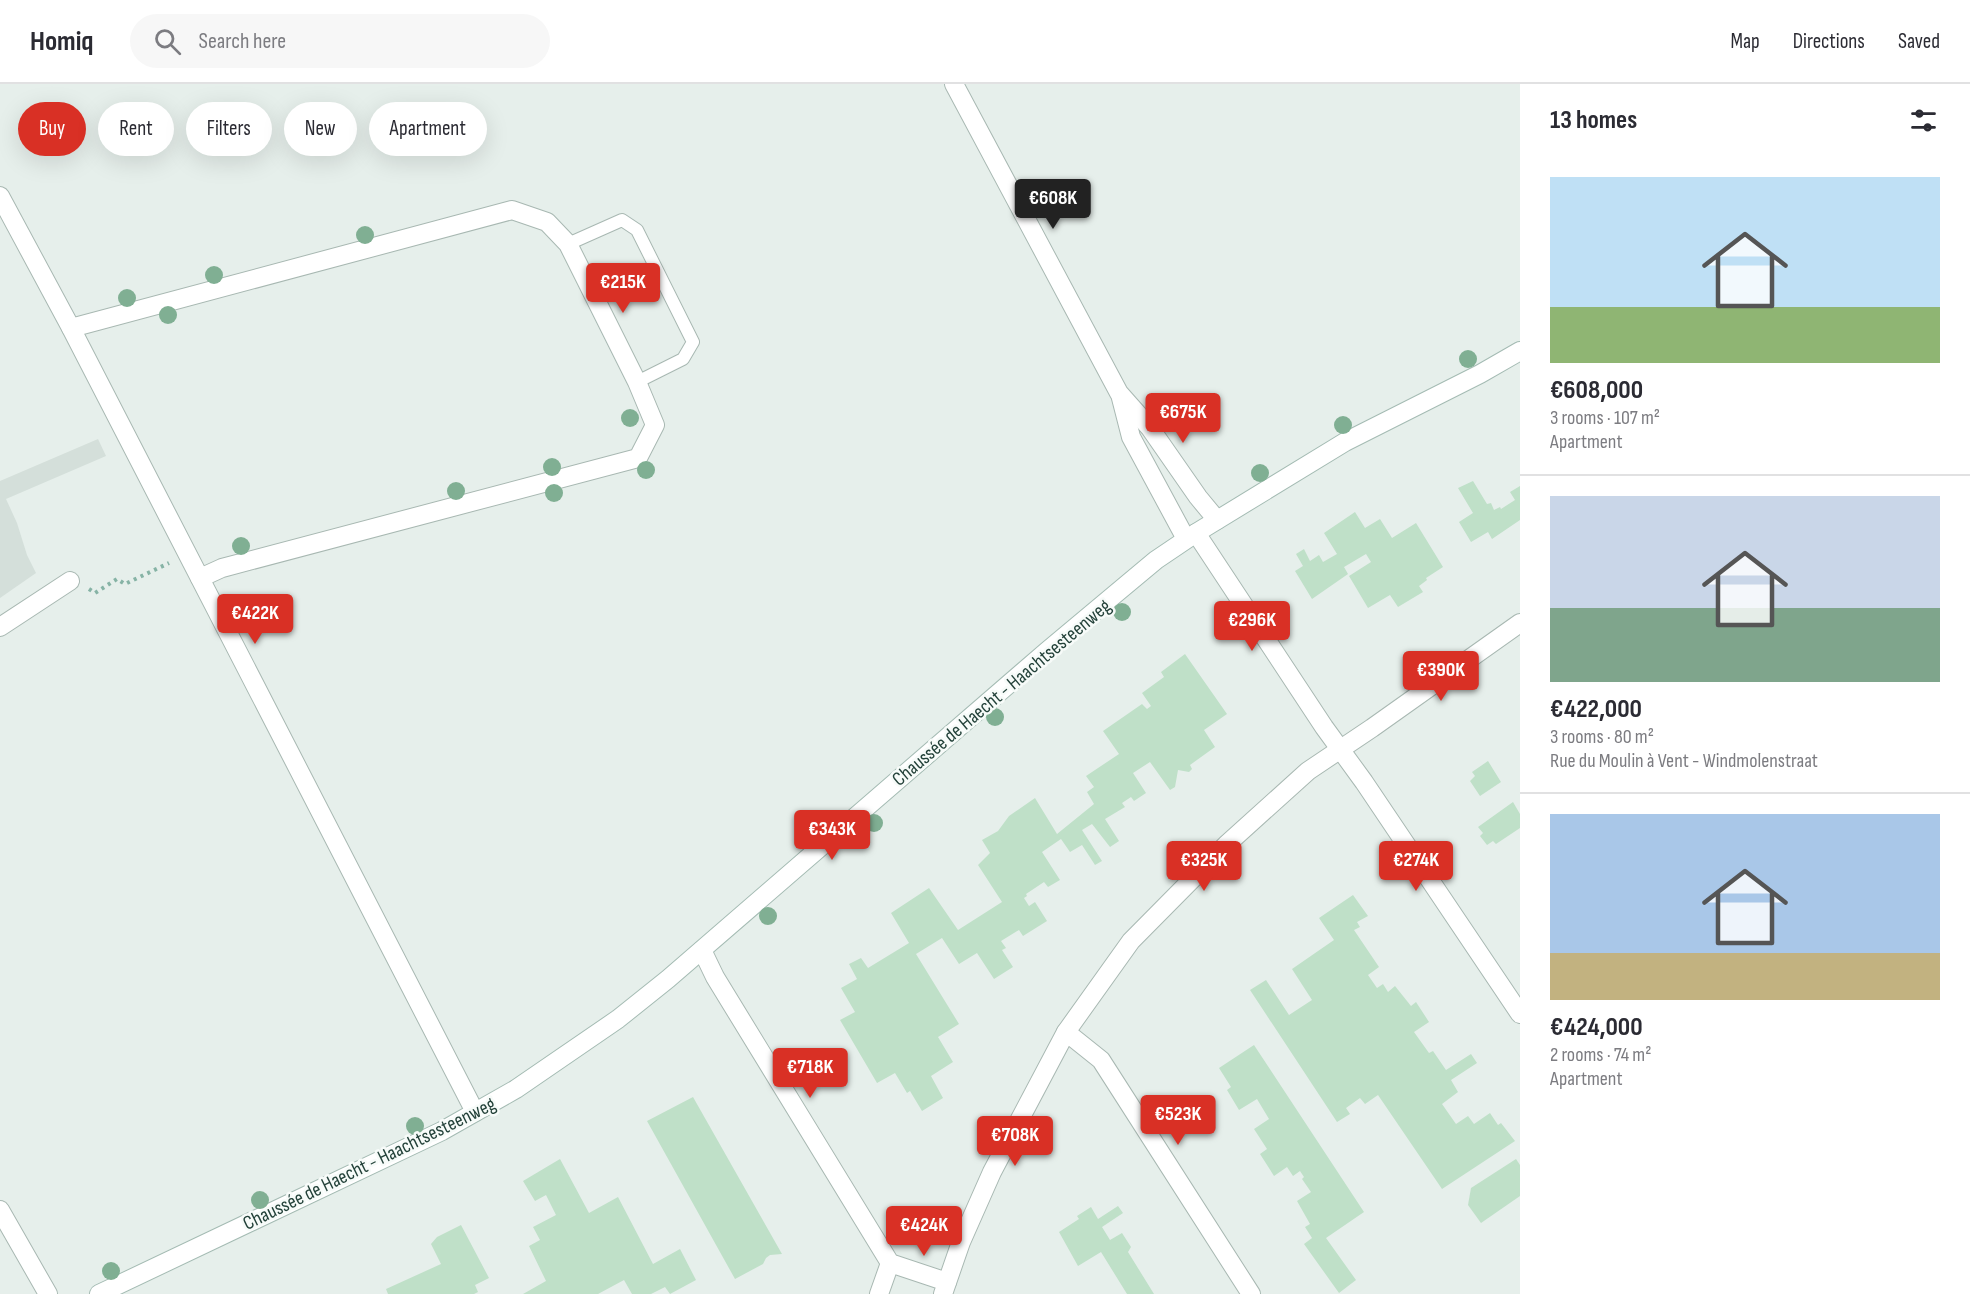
<!DOCTYPE html>
<meta charset="utf-8">
<style>
:root{--surface:#fff;--page:#f7f7f7;--text:#2b2b33;--muted:#7c7c81;--line:#e1e1e2;--accent:#d93025}
body{margin:0;font-family:"Sofia Sans Condensed",sans-serif;background:var(--page);color:var(--text);height:100vh;display:flex;flex-direction:column;font-size:22px;white-space:nowrap}
*{box-sizing:border-box;margin:0}
p{font-size:20px;color:var(--muted)}
.icon{flex:none;width:33px;height:33px;fill:none;stroke:currentColor;stroke-width:2;stroke-linecap:round;stroke-linejoin:round}
.map{position:relative;flex:1;overflow:hidden}
.side{display:flex;flex-direction:column;background:var(--surface);width:450px}
.side>*{flex:none}
.top-card{position:absolute;left:18px;top:18px;width:570px;height:54px;display:flex;gap:12px}
.price{position:absolute;translate:-50% -51px;padding:0 14px;border-radius:6px;background:var(--accent);color:#fff;font-size:20px;line-height:39px;filter:drop-shadow(0 2px 3px #0008)}
.price::after{content:'';position:absolute;left:50%;top:36px;width:18px;height:14px;margin-left:-9px;background:inherit;clip-path:polygon(0 0,100% 0,50% 100%)}
.price.active{background:#222;color:#fff}
ul{padding:0;list-style:none}
li{display:grid;align-content:center;gap:12px;height:318px;padding:0 30px}
li+li{border-top:2px solid var(--line)}
li span{display:grid;place-items:center;height:186px;border-radius:0px;color:#555}
li>.icon{margin-inline-start:auto}
span .icon{width:108px;height:108px;fill:#fffc;stroke-width:1}
li b{font-size:26px}
h2{display:flex;justify-content:space-between;align-items:center;height:72px;padding:0 30px;font-size:26px}
.chip{padding:0 21px;border-radius:27px;background:var(--surface);box-shadow:0 6px 24px #0002;font-size:21px;line-height:54px}
.chip.active{background:var(--accent);color:#fff}
header{display:flex;align-items:center;gap:36px;box-sizing:border-box;height:84px;padding:0 30px;background:var(--surface);border-bottom:2px solid var(--line)}
header strong{font-size:28px}
nav{display:flex;gap:33px;margin-inline-start:auto;font-size:21px}
.search{width:420px;height:54px;background:var(--page);display:flex;align-items:center;gap:15px;box-sizing:border-box;padding:0 21px;border-radius:33px;color:var(--muted);font-size:22px}
main{display:flex;flex:1;min-height:0}
.map>svg:first-child{display:block}
.built{fill:#d4dfda}
.green{fill:#bfe0c8}
.lines{fill:none;stroke-linecap:round;stroke-linejoin:round}
.lane-casing{stroke:#a8b8b2;stroke-width:14}
.street-casing{stroke:#a8b8b2;stroke-width:20}
.secondary-casing{stroke:#a4bbb3;stroke-width:20}
.path{stroke:#86b3a5;stroke-width:4;stroke-dasharray:3 4.5;stroke-linecap:butt}
.lane{stroke:#fff;stroke-width:12}
.street{stroke:#fff;stroke-width:18}
.secondary{stroke:#fff;stroke-width:18}
.tree{fill:#80af93}
.labels{text-anchor:middle;stroke-width:5;stroke-linejoin:round;paint-order:stroke}
.street-label{font-size:20px;fill:#24423a;stroke:#f7fbf9}
</style>
<header>
<strong>Homiq</strong>
<div class="search"><svg class="icon" aria-label="search" viewBox="0 0 24 24"><circle cx="10" cy="10" r="6"/><path d="M15 15l6 6"/></svg>Search here</div>
<nav><a>Map</a><a>Directions</a><a>Saved</a></nav>
</header>
<main>
<div class="map">
<svg width="1520" height="1210" viewBox="0 0 1520 1210">
<rect width="100%" height="100%" fill="#e6efeb"/>
<path class="built" d="M98,355L106,372L6,415L17,439L27,471L36,489L0,514V397Z"/>
<g class="green">
<path d="M1473,397L1487,420L1491,419L1494,426L1500,423L1501,425L1515,416L1510,408L1520,402V436L1492,455L1488,448L1471,458L1459,438L1473,429L1458,404Z"/>
<path d="M1355,428L1365,444L1380,435L1392,454L1416,439L1443,483L1426,494L1427,496L1419,502L1423,508L1398,523L1390,511L1368,524L1349,492L1371,478L1366,470L1344,483L1348,490L1312,515L1295,487L1303,482L1296,470L1304,465L1310,477L1319,471L1323,478L1337,470L1324,449Z"/>
<path d="M1185,570L1227,630L1204,646L1215,663L1190,681L1192,685L1189,688L1178,686L1175,703L1170,706L1150,678L1133,689L1146,709L1134,717L1131,713L1122,719L1125,723L1105,735L1119,757L1110,763L1092,740L1082,746L1102,777L1095,781L1082,761L1070,768L1061,755L1042,768L1060,796L1048,803L1044,798L1026,810L1027,812L1024,814L1029,822L1035,818L1047,837L1023,852L1019,846L1001,857L1006,864L1002,866L1013,883L994,895L977,869L959,880L942,854L916,870L959,940L938,953L953,978L931,992L943,1014L922,1027L910,1007L907,1009L895,989L877,999L840,936L855,928L841,904L857,895L849,880L861,874L868,884L909,859L891,829L929,804L958,846L1002,818L978,781L990,769L982,756L998,747L1009,732L1035,714L1057,750L1094,720L1087,708L1094,703L1086,692L1119,670L1103,647L1142,620L1147,625L1151,622L1142,609L1164,593L1161,588Z"/>
<path d="M1488,677L1501,698L1480,712L1470,697L1475,692L1472,688Z"/>
<path d="M1513,718L1520,730V744L1496,760L1493,757L1487,761L1480,752L1483,749L1478,743Z"/>
<path d="M1353,811L1368,832L1357,838L1360,843L1354,846L1379,883L1368,891L1377,904L1383,900L1388,908L1395,902L1411,922L1416,918L1429,938L1414,948L1429,969L1433,967L1446,986L1471,970L1477,979L1451,996L1458,1008L1442,1020L1456,1040L1468,1032L1474,1040L1490,1029L1498,1041L1501,1039L1515,1057L1442,1105L1378,1011L1365,1020L1360,1014L1346,1024L1350,1030L1337,1038L1250,906L1266,896L1289,931L1312,916L1292,885L1334,856L1319,834Z"/>
<path d="M1254,961L1364,1128L1326,1154L1356,1196L1339,1209L1304,1160L1312,1154L1305,1143L1310,1140L1297,1117L1311,1108L1302,1095L1304,1093L1300,1087L1293,1092L1287,1083L1274,1092L1260,1070L1267,1065L1254,1045L1269,1035L1257,1015L1239,1026L1227,1006L1231,1003L1219,984Z"/>
<path d="M693,1013L782,1170L770,1171L766,1174L763,1180L735,1195L647,1037Z"/>
<path d="M560,1075L589,1129L618,1113L653,1180L680,1165L696,1196L670,1210L665,1203L651,1210H632L624,1196L598,1210H523L546,1197L529,1162L540,1156L533,1143L556,1131L546,1111L535,1117L523,1097Z"/>
<path d="M1516,1075L1520,1081V1112L1481,1139L1468,1121L1471,1104Z"/>
<path d="M1118,1122L1123,1129L1102,1143L1110,1156L1122,1149L1131,1163L1128,1168L1154,1210H1127L1101,1168L1078,1182L1059,1148L1079,1135L1077,1132L1091,1123L1098,1135Z"/>
<path d="M461,1141L489,1194L475,1201L478,1208L474,1210H388L386,1205L441,1180L431,1160L437,1153Z"/>
</g>
<g class="lines">
<defs>
<path id="lane" d="M568,160L622,136L637,146L693,258L683,275L637,298"/>
<g id="street">
<path d="M954,0L1119,309L1150,344L1198,413L1217,436"/>
<path d="M0,112L71,244L475,1028"/>
<path d="M71,244L512,126L547,138L568,160L637,298L655,341L638,374L222,484L200,494"/>
<path d="M1121,314L1131,353L1186,455"/>
<path d="M1196,449L1324,643L1364,698L1520,930"/>
<path d="M0,543L70,497"/>
<path d="M702,866L715,893L890,1179L947,1198"/>
<path d="M1066,948L1101,976L1251,1210"/>
<path d="M0,1126L48,1210"/>
<path d="M879,1210L890,1179"/>
<path d="M943,1210L961,1158L992,1088L1066,948L1131,857L1226,761L1308,687L1372,644L1520,539"/>
</g>
<path id="secondary" d="M99,1210L442,1047L516,1005L618,935L668,895L1047,567L1156,476L1196,449L1345,358L1480,290L1520,267"/>
</defs>
<use href="#lane" class="lane-casing"/>
<use href="#street" class="street-casing"/>
<use href="#secondary" class="secondary-casing"/>
<path class="path" d="M89,505L95,509L117,495L125,500L169,479"/>
<use href="#lane" class="lane"/>
<use href="#street" class="street"/>
<use href="#secondary" class="secondary"/>
</g>
<g class="tree">
<circle cx="365" cy="151" r="9"/>
<circle cx="214" cy="191" r="9"/>
<circle cx="127" cy="214" r="9"/>
<circle cx="168" cy="231" r="9"/>
<circle cx="1468" cy="275" r="9"/>
<circle cx="630" cy="334" r="9"/>
<circle cx="1343" cy="341" r="9"/>
<circle cx="552" cy="383" r="9"/>
<circle cx="646" cy="386" r="9"/>
<circle cx="1260" cy="389" r="9"/>
<circle cx="456" cy="407" r="9"/>
<circle cx="554" cy="409" r="9"/>
<circle cx="241" cy="462" r="9"/>
<circle cx="1122" cy="528" r="9"/>
<circle cx="995" cy="633" r="9"/>
<circle cx="874" cy="739" r="9"/>
<circle cx="768" cy="832" r="9"/>
<circle cx="415" cy="1042" r="9"/>
<circle cx="260" cy="1116" r="9"/>
<circle cx="111" cy="1187" r="9"/>
</g>
<g class="labels">
<g class="street-label">
<text transform="translate(1001 608) rotate(-40)" y="7">Chaussée de Haecht - Haachtsesteenweg</text>
<text transform="translate(369 1079) rotate(-26)" y="7">Chaussée de Haecht - Haachtsesteenweg</text>
</g>
</g>
</svg>
<b class="price active" style="left:1053px;top:146px">€608K</b>
<b class="price" style="left:623px;top:230px">€215K</b>
<b class="price" style="left:1183px;top:360px">€675K</b>
<b class="price" style="left:255px;top:561px">€422K</b>
<b class="price" style="left:1252px;top:568px">€296K</b>
<b class="price" style="left:1441px;top:618px">€390K</b>
<b class="price" style="left:832px;top:777px">€343K</b>
<b class="price" style="left:1204px;top:808px">€325K</b>
<b class="price" style="left:1416px;top:808px">€274K</b>
<b class="price" style="left:810px;top:1015px">€718K</b>
<b class="price" style="left:1178px;top:1062px">€523K</b>
<b class="price" style="left:1015px;top:1083px">€708K</b>
<b class="price" style="left:924px;top:1173px">€424K</b>
<div class="top-card">
<a class="chip active">Buy</a>
<a class="chip">Rent</a>
<a class="chip">Filters</a>
<a class="chip">New</a>
<a class="chip">Apartment</a>
</div>
</div>
<section class="side">
<h2>13 homes<svg class="icon" aria-label="filters" viewBox="0 0 24 24"><path d="M4 7h16M4 17h16"/><circle cx="9" cy="7" r="2"/><circle cx="15" cy="17" r="2"/></svg></h2>
<ul>
<li><span style="background:linear-gradient(#bfe0f5 70%,#8fb573 0)"><svg class="icon" aria-label="home" viewBox="0 0 24 24"><path d="M3 11l9-7 9 7M6 9v11h12V9"/></svg></span><div><b>€608,000</b><p>3 rooms · 107 m²</p><p>Apartment</p></div></li>
<li><span style="background:linear-gradient(#c9d6e8 60%,#7fa58c 0)"><svg class="icon" aria-label="home" viewBox="0 0 24 24"><path d="M3 11l9-7 9 7M6 9v11h12V9"/></svg></span><div><b>€422,000</b><p>3 rooms · 80 m²</p><p>Rue du Moulin à Vent - Windmolenstraat</p></div></li>
<li><span style="background:linear-gradient(#a9c7e8 75%,#c2b280 0)"><svg class="icon" aria-label="home" viewBox="0 0 24 24"><path d="M3 11l9-7 9 7M6 9v11h12V9"/></svg></span><div><b>€424,000</b><p>2 rooms · 74 m²</p><p>Apartment</p></div></li>
</ul>
</section>
</main>
